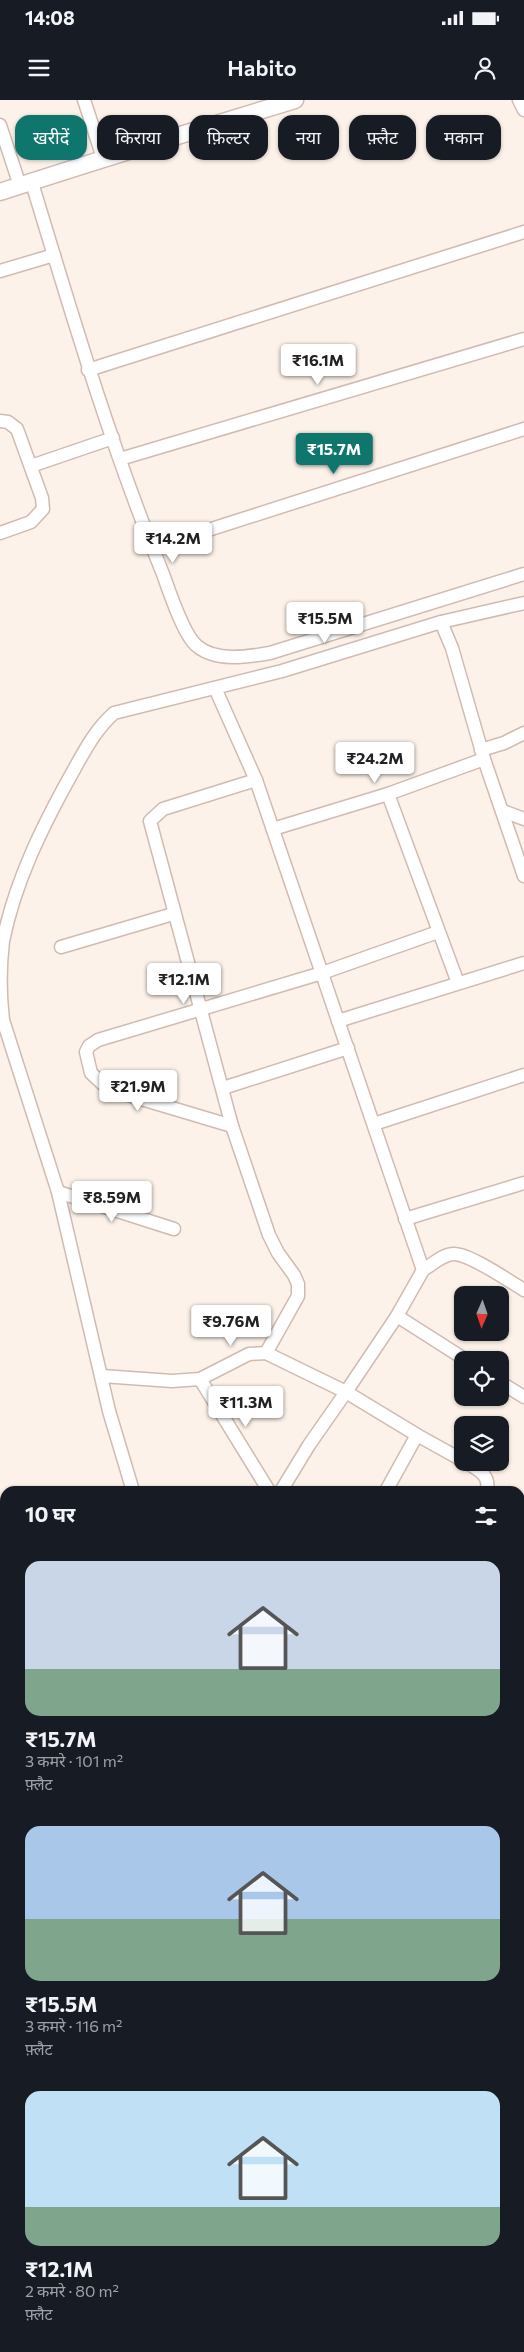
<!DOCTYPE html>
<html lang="hi">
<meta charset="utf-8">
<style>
:root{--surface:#171b24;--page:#20242c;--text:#f1f3f6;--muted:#9ea1a6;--accent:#0f766e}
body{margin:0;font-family:Commissioner,"Noto Sans Devanagari",sans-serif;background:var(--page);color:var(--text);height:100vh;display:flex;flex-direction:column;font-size:19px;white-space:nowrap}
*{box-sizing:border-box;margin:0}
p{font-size:16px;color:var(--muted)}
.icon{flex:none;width:28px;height:28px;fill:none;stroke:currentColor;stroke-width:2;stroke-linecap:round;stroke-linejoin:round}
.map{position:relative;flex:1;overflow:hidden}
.details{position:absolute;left:0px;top:1386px;width:525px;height:866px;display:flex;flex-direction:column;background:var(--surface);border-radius:15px 15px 0 0;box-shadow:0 1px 4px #0004}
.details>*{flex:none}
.guide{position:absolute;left:15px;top:15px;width:495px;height:45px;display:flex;gap:10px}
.needle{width:32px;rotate:182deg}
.tools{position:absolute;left:454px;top:1186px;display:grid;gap:10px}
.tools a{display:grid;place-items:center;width:55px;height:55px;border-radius:10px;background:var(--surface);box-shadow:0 1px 4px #0004;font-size:25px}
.price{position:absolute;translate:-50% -42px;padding:0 11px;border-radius:5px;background:#fff;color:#222;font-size:16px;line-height:32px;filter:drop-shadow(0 1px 2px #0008)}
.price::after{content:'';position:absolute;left:50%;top:30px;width:15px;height:11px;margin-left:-8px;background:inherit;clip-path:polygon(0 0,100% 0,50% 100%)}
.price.on{background:var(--accent);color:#fff}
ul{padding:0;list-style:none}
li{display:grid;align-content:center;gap:10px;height:265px;padding:0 25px}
li span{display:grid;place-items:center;height:155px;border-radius:15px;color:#555}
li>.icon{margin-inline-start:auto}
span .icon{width:90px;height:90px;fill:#fffc;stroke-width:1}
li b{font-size:21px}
h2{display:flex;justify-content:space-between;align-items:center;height:60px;padding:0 25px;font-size:21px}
.tag{padding:0 18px;border-radius:15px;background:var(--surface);box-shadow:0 1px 4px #0004;font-size:18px;line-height:45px}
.tag.on{background:var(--accent);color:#fff}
.status{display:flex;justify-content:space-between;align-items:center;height:35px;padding:0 25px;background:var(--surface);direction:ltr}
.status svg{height:14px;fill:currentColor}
header{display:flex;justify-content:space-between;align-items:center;height:65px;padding:0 25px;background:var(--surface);font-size:22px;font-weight:600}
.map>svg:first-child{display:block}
.water{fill:#bee5e5;stroke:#a4d6d7}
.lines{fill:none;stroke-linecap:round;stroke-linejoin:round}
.minor-casing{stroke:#d0bbb1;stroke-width:15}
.tertiary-casing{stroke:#d0bbb1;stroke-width:19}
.minor{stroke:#fff;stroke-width:12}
.tertiary{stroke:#fff;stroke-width:16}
</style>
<div class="status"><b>14:08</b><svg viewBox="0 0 49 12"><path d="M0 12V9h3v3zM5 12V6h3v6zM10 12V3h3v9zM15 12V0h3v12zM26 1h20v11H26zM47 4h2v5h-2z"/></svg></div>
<header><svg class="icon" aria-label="menu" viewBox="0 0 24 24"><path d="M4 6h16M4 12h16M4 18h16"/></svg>Habito<svg class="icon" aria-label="person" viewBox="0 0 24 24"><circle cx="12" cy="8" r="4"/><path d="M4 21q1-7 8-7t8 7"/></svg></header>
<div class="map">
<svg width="524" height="2252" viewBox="0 0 524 2252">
<rect width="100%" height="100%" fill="#fcf2e9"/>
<path class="water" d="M524,1670V2252H380L381,2248H520V1685Z"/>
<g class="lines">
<defs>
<g id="minor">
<path d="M84,0L103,58"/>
<path d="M519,0L524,10"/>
<path d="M0,25L20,86"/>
<path d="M32,83C72,215 111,347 163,474C169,491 184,536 197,546C216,562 247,557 270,553L524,474"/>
<path d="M0,171L54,155"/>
<path d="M88,270L524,132"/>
<path d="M0,321L8,322L17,329L42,398L43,409L31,422L0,433"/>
<path d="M120,359L524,239"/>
<path d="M31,366L113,338"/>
<path d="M152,448L524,329"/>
<path d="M441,522L452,548L484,659L524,776"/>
<path d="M215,588L256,680L423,1170L397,1216L346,1292L417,1335L386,1391"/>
<path d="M481,650L504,643L524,633"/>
<path d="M256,680L163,709L150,721L232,1026L269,1135L278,1153L294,1175L298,1184V1196L266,1253"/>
<path d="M388,694L458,883"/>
<path d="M503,711L524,719"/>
<path d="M273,729L388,694L484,659"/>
<path d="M61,847L173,814"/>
<path d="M338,921L524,863"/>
<path d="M223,988L348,948"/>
<path d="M374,1024L524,975"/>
<path d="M232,1026L108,989L91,973L86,952L89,946L98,940L322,873L438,832"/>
<path d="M58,1092L174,1129"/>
<path d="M405,1119L524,1083"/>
<path d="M423,1170C433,1164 443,1154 454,1154C470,1154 509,1181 524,1190"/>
<path d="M397,1216L466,1260"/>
<path d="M102,1276L172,1281L200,1279L249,1254L266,1253L346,1292L309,1345L281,1391"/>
<path d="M200,1279L269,1391"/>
<path d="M500,1282L524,1297"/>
<path d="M417,1335L462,1360"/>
<path d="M466,1362C479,1371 490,1374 487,1391"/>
<path d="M133,1391L109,1311L58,1092L3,920C0,895 0,866 3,841C15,782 42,727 71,675C84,652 94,631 114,613L282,571L441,522L524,503"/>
<path d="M0,1956L5,1958"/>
<path d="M21,2252L24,2248"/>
<path d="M93,2252L97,2248"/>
<path d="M176,2252L177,2248"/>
</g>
<g id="tertiary">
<path d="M0,92C98,60 196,30 295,0"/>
<path d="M0,2156L5,2158"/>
<path d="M220,2248L234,2252"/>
</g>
</defs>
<use href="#minor" class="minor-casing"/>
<use href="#tertiary" class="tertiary-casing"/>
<use href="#minor" class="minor"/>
<use href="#tertiary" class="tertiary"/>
</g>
</svg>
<div class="tools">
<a><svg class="needle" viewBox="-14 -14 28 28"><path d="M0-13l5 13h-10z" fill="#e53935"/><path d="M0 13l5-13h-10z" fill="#9ea1a6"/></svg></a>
<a><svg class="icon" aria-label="locate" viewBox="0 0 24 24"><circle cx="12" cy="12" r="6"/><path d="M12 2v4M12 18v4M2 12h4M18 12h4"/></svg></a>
<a><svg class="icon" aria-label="layers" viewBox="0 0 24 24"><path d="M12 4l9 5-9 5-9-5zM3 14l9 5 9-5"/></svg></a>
</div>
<b class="price" style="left:318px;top:286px">₹16.1M</b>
<b class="price on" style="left:334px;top:375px">₹15.7M</b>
<b class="price" style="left:173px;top:464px">₹14.2M</b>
<b class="price" style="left:325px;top:544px">₹15.5M</b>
<b class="price" style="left:375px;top:684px">₹24.2M</b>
<b class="price" style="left:184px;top:905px">₹12.1M</b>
<b class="price" style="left:138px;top:1012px">₹21.9M</b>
<b class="price" style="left:112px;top:1123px">₹8.59M</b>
<b class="price" style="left:231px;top:1247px">₹9.76M</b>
<b class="price" style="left:246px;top:1328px">₹11.3M</b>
<div class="guide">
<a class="tag on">खरीदें</a>
<a class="tag">किराया</a>
<a class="tag">फ़िल्टर</a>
<a class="tag">नया</a>
<a class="tag">फ़्लैट</a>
<a class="tag">मकान</a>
</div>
<section class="details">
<h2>10 घर<svg class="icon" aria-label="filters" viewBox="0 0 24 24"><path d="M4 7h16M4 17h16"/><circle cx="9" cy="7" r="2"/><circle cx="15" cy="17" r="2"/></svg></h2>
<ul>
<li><span style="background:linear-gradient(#c9d6e8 70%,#7fa58c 0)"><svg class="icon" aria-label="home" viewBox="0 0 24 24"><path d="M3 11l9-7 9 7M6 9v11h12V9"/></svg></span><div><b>₹15.7M</b><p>3 कमरे · 101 m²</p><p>फ़्लैट</p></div></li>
<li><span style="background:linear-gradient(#a9c7e8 60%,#7fa58c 0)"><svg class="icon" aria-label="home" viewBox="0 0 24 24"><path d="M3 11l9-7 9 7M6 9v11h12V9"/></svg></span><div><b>₹15.5M</b><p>3 कमरे · 116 m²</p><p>फ़्लैट</p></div></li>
<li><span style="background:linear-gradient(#bfe0f5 75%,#7fa58c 0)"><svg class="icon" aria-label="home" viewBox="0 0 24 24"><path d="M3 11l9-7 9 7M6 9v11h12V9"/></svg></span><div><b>₹12.1M</b><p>2 कमरे · 80 m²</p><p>फ़्लैट</p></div></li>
</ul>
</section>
</div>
